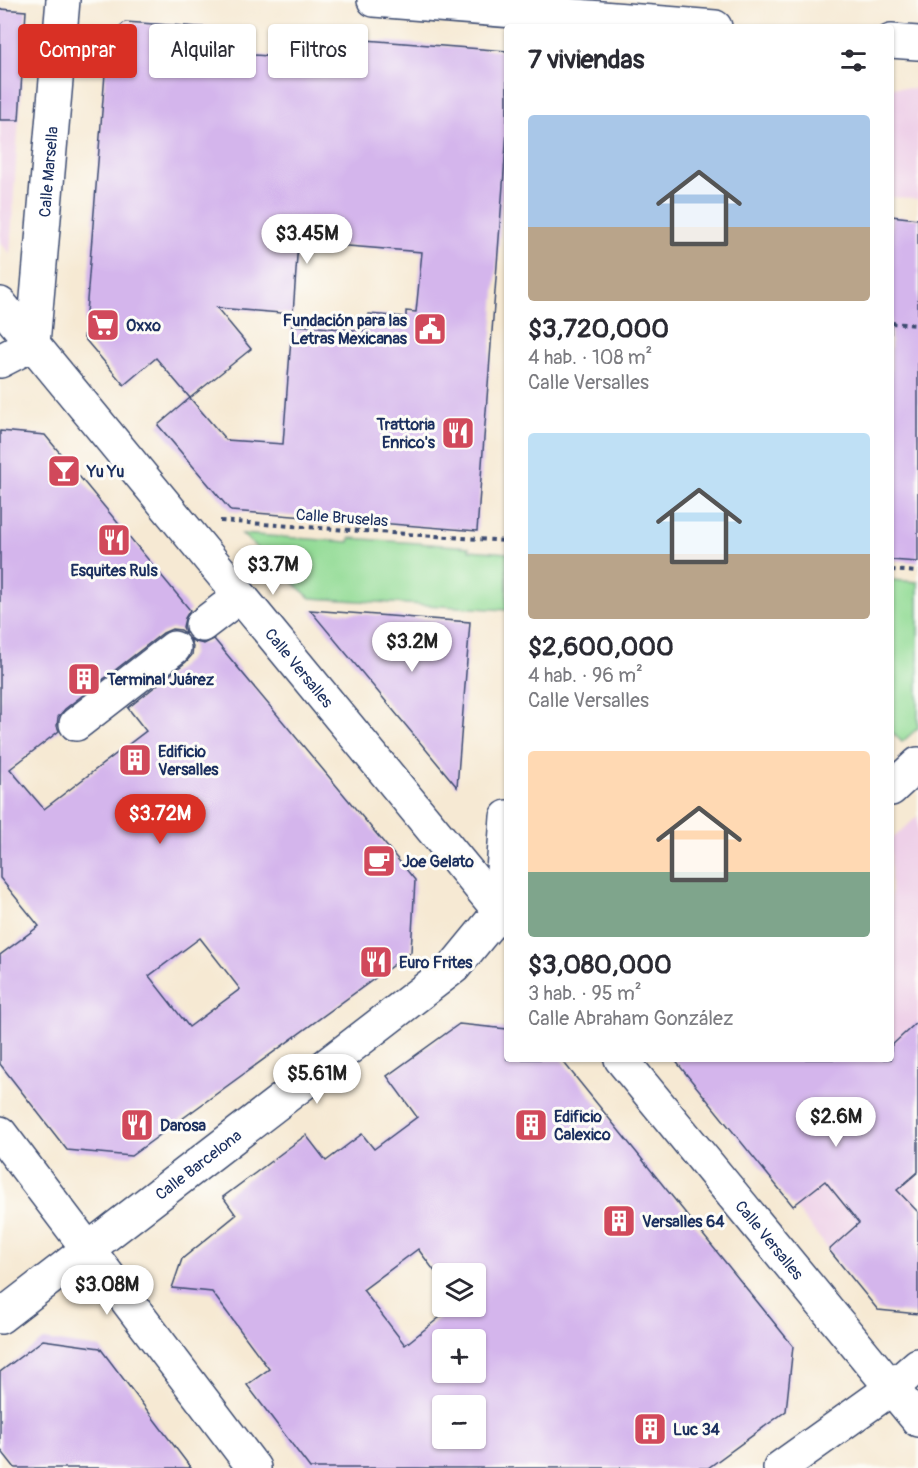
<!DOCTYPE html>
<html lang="es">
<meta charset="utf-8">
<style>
:root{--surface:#fff;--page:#f2f2f3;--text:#2b2b33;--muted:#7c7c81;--accent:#d93025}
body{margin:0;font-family:Pangolin,sans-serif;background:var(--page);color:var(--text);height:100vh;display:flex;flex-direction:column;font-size:22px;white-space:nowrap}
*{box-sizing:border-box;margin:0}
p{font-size:20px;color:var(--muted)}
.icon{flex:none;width:33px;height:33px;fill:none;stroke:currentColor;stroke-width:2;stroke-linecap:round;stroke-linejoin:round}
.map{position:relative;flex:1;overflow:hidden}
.side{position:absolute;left:504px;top:24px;width:390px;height:1038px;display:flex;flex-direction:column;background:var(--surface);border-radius:6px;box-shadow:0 2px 4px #0004}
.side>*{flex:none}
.hud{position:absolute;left:18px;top:24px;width:396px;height:54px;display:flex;gap:12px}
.tools{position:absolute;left:432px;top:1263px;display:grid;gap:12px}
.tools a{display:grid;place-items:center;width:54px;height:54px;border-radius:6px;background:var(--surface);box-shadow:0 2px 4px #0004;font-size:30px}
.price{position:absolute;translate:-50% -51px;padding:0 14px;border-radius:21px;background:#fff;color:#222;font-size:20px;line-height:39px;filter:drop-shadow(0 2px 3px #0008)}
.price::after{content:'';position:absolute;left:50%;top:36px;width:18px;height:14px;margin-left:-9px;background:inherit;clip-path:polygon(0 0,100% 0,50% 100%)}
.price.selected{background:var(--accent);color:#fff}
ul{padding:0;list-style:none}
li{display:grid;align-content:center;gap:12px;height:318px;padding:0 24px}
li span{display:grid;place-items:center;height:186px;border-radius:6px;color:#555}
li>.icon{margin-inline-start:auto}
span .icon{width:108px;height:108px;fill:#fffc;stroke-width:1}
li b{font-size:26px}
h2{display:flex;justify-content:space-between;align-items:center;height:72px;padding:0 24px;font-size:26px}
.chip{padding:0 21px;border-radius:6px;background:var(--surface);box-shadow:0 2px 4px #0004;font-size:21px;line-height:54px}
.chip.selected{background:var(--accent);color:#fff}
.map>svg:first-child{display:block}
.built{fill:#eed0e8}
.green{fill:#94dc97;stroke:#58867a;stroke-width:1.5}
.building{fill:#d4b5ec;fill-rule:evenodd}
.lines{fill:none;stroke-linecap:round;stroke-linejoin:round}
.minor-casing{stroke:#3c4b70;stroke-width:36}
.path{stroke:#3c4b70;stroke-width:4;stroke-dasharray:4.5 4.5;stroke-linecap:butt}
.minor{stroke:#fff;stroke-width:33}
.labels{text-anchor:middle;stroke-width:6;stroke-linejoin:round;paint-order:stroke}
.street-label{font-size:16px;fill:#1b2f5e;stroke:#fdfcf7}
.poi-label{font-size:16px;font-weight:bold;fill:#1b2f5e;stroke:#fdfcf7;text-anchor:start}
</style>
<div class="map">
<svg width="918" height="1468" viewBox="0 0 918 1468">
<rect width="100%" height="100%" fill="#fdfcf7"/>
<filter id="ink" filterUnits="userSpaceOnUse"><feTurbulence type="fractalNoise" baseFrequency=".0167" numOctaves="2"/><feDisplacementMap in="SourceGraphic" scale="12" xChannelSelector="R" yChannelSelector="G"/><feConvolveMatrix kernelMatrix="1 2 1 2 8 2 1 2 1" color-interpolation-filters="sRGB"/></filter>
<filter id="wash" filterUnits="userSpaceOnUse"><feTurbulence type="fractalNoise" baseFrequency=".008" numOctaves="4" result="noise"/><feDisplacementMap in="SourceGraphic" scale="24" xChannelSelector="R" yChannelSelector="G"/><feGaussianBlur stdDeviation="1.35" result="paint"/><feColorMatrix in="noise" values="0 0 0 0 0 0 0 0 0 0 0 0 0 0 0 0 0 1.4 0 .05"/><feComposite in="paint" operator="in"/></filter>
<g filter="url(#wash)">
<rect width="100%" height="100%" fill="#f6e9d3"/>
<g class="built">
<path d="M0,9L26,11L10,254L0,242Z"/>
<path d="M891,87L918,89V199L891,197Z"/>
<path d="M918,816V1314L878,1310L674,1059H891V840Z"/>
</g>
<g class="green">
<path d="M242,534L349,542L350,538L469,547V550L507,553V610L310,598Z"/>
<path d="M891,580L918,582V728L902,742L891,731Z"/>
</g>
<g id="blocks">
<g class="building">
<path d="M0,9L26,11L19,120H0Z"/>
<path d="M125,22L213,28L211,52L312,59L314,36L507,51V132L477,531L231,511L158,425L190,398L156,358L124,385L84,338L108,36ZM298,242L422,252L416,312L406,311V317L369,314L368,331L292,325L283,444L226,440L190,398L251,349L217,308L293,314Z"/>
<path d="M891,216L918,219V562L891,560Z"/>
<path d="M0,431L45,435L190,610L185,618L183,627L186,634L181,630L172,629L163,633L65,709L58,717L57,726L59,731L10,769L44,809L146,731L128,708L186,662L192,655L193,646L190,639L195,642L204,644L214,639L415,880L411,952L131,1156L67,1150L0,1064V955L39,926L0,878ZM200,938L240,989L189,1027L149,976Z"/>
<path d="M310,610L470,622L457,787Z"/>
<path d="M918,1021V1172L897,1190L918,1212V1314L878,1310L829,1250L859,1223L825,1181L793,1206L674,1059H891V1046Z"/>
<path d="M459,1024L507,1029V1059H561L793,1346L786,1411L708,1468H310L247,1385L269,1369L212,1292L172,1288L182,1259L236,1215L223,1197L306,1135L326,1161L362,1134L374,1149L417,1117L387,1076ZM418,1249L442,1281V1274H476V1306H454L405,1345L363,1290ZM442,1340H476V1372H442ZM442,1406H476V1438H442Z"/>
<path d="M43,1340L100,1348L191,1468H15L0,1449V1372Z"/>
</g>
</g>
</g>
<g filter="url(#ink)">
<use href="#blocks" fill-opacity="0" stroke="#3c4b70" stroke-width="1.5"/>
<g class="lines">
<defs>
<g id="minor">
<path d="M374,0L715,27"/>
<path d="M891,41L918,43"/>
<path id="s1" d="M0,304L507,920"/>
<path id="s2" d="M0,361L33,344L63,0"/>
<path d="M202,625L240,596"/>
<path d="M76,724L174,648"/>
<path d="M891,789L918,764"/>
<path id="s3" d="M621,1059L918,1420"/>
<path d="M0,1133L254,1468"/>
<path id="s4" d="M0,1317L454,967L500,911L507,817"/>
<path d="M780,1468L892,1388L918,1365"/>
</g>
</defs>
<use href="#minor" class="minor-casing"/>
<g class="path">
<path d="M891,323L918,325"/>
<path d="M220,521L507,541"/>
<path d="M891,570L918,572"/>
</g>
<use href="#minor" class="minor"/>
</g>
</g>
<defs>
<symbol id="supermarket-square" viewBox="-11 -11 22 22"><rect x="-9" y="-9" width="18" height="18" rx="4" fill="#d1495b" stroke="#fdfcf7"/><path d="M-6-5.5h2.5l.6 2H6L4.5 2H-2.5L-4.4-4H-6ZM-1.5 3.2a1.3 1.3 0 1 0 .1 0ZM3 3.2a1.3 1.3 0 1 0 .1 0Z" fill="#fff"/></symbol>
<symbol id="civic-square" viewBox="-11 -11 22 22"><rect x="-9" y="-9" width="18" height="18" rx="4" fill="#d1495b" stroke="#fdfcf7"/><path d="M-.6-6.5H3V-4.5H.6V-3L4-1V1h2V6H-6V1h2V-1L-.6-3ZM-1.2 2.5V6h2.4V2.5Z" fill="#fff"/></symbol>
<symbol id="restaurant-square" viewBox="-11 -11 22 22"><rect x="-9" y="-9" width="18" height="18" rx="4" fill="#d1495b" stroke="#fdfcf7"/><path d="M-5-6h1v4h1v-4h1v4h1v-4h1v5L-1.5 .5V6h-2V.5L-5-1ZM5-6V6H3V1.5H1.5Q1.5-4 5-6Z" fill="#fff"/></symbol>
<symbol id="bar-square" viewBox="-11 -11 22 22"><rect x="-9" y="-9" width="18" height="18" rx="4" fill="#d1495b" stroke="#fdfcf7"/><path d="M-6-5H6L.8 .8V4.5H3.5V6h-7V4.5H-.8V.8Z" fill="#fff"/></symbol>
<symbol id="building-square" viewBox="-11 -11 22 22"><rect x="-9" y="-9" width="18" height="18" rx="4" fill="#d1495b" stroke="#fdfcf7"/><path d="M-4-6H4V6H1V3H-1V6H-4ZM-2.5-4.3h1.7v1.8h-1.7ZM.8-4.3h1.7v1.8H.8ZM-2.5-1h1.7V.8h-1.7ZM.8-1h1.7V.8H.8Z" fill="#fff"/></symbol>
<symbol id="cafe-square" viewBox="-11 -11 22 22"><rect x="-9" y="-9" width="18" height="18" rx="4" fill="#d1495b" stroke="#fdfcf7"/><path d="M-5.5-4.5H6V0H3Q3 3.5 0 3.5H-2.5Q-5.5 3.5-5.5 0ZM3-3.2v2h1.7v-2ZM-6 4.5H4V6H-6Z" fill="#fff"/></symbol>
</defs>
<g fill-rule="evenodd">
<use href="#supermarket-square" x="84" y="306" width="38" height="38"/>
<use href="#civic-square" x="411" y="310" width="38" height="38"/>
<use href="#restaurant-square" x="439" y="414" width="38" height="38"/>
<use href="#bar-square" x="45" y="452" width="38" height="38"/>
<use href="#restaurant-square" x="95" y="521" width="38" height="38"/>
<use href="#building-square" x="65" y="660" width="38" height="38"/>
<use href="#building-square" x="116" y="741" width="38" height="38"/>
<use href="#cafe-square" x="360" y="842" width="38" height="38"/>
<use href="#restaurant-square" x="357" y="943" width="38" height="38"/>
<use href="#restaurant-square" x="118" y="1106" width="38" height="38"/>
<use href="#building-square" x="512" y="1106" width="38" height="38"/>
<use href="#building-square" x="600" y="1202" width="38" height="38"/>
<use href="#building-square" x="631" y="1410" width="38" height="38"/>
</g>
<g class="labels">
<g class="street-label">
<text dy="6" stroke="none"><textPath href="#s2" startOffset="210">Calle Marsella</textPath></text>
<text transform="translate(342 517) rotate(4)" y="6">Calle Bruselas</text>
<text dy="6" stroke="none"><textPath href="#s1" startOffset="471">Calle Versalles</textPath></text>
<text dy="6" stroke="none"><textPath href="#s4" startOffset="250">Calle Barcelona</textPath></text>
<text dy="6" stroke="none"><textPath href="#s3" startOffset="234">Calle Versalles</textPath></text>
</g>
<g class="poi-label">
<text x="407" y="326" text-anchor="end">Fundación para las<tspan x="407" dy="18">Letras Mexicanas</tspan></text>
<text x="126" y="331">Oxxo</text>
<text x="435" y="430" text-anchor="end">Trattoria<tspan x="435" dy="18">Enrico's</tspan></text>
<text x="87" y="477">Yu Yu</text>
<text x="114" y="576" text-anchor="middle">Esquites Ruls</text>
<text x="107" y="685">Terminal Juárez</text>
<text x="158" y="757">Edificio<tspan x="158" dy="18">Versalles</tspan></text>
<text x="402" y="867">Joe Gelato</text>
<text x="399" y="968">Euro Frites</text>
<text x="554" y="1122">Edificio<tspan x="554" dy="18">Calexico</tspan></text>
<text x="160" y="1131">Darosa</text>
<text x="642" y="1227">Versalles 64</text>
<text x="673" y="1435">Luc 34</text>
</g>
</g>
</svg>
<div class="tools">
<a><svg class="icon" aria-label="layers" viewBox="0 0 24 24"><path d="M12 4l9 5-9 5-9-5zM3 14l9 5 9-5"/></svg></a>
<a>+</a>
<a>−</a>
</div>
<b class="price" style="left:307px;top:265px">$3.45M</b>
<b class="price" style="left:273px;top:596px">$3.7M</b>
<b class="price" style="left:412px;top:673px">$3.2M</b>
<b class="price selected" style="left:160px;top:845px">$3.72M</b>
<b class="price" style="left:317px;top:1105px">$5.61M</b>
<b class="price" style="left:836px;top:1148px">$2.6M</b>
<b class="price" style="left:107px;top:1316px">$3.08M</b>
<div class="hud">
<a class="chip selected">Comprar</a>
<a class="chip">Alquilar</a>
<a class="chip">Filtros</a>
</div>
<section class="side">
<h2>7 viviendas<svg class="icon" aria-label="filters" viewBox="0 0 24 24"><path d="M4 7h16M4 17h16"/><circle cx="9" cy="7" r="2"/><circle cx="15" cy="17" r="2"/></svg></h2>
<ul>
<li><span style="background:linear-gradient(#a9c7e8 60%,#b9a48a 0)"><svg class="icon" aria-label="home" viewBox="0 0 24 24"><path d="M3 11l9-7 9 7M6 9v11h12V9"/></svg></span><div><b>$3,720,000</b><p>4 hab. · 108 m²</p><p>Calle Versalles</p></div></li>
<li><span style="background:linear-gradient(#bfe0f5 65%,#b9a48a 0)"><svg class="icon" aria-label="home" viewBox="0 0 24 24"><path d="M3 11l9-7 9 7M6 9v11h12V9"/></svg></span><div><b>$2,600,000</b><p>4 hab. · 96 m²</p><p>Calle Versalles</p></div></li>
<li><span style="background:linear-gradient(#ffd9b3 65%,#7fa58c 0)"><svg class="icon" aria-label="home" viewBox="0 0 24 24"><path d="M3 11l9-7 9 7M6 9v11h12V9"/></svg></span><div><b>$3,080,000</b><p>3 hab. · 95 m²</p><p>Calle Abraham González</p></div></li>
</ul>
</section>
</div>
